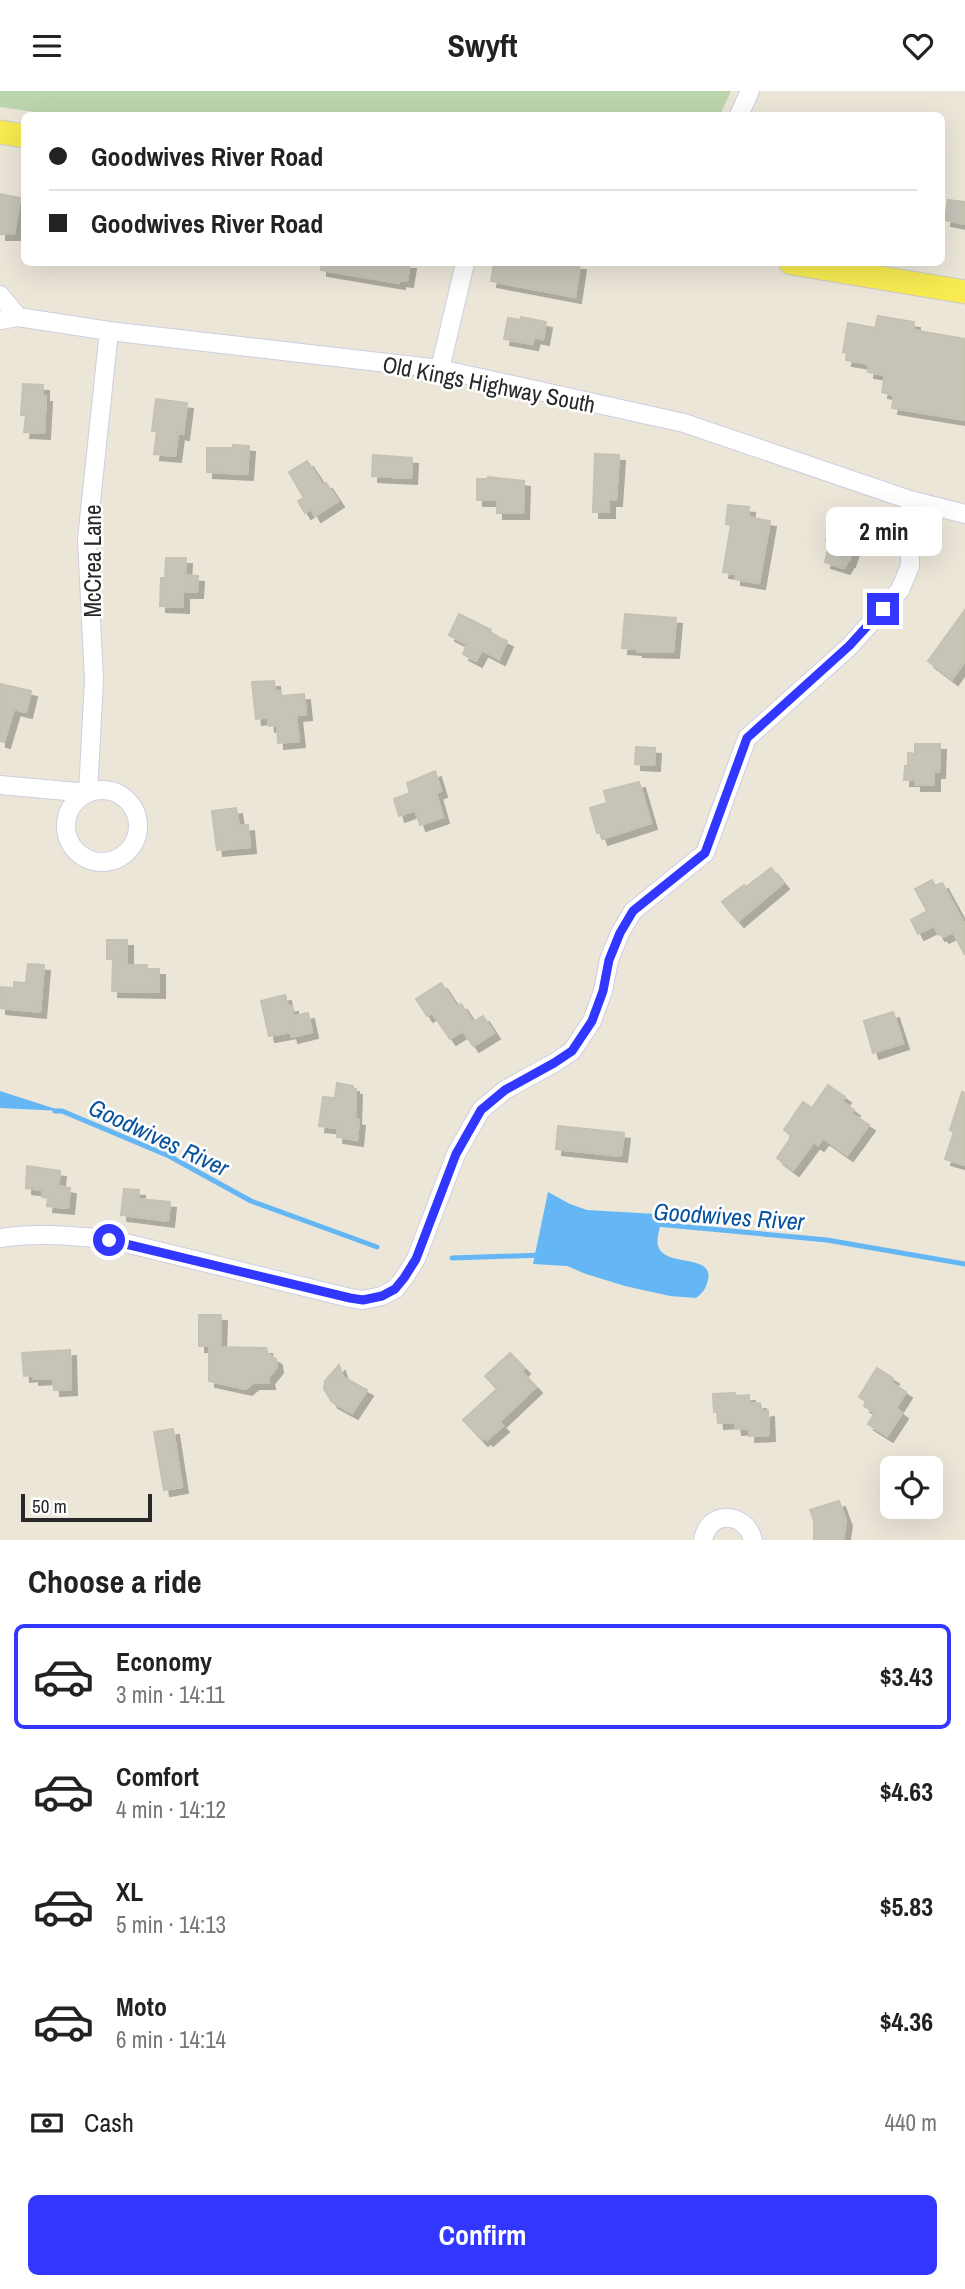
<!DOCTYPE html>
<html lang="en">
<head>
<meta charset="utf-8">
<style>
  :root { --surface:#fff; --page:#f6f6f6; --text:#222; --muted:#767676; --line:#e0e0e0; --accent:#3137ff }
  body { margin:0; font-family:"Archivo Narrow",sans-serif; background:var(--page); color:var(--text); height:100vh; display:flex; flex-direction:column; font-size:26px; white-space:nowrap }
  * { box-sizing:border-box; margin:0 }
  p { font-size:23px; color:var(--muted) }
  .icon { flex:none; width:38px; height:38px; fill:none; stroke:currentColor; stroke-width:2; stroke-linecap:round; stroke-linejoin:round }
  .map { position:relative; height:1449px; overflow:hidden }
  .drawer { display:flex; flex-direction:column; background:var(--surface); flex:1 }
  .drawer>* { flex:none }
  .top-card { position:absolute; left:21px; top:21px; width:924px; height:154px; border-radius:10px; box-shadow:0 7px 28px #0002; display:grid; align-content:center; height:154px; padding:0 28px; background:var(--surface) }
  .controls { position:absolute; left:880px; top:1365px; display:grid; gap:14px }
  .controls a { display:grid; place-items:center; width:63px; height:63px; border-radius:10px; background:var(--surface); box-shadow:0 7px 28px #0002; font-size:35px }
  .scale { position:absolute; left:21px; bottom:18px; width:131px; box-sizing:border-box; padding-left:7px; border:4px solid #282828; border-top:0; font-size:19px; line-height:24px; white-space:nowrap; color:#282828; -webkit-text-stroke:5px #fff; paint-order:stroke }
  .end { position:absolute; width:32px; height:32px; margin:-16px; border:9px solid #3137ff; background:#fff; box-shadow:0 0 0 4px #fff }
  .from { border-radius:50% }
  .bubble { position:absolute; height:49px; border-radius:10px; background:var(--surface); box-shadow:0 7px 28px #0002; font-size:23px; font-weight:800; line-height:49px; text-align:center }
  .top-card b { display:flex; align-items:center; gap:24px; height:66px; font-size:26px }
  .top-card b+b { border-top:2px solid var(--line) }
  .top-card i { width:18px; height:18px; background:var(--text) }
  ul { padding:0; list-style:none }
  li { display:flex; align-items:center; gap:21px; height:105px; margin:0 14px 10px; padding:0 14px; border:4px solid transparent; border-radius:10px }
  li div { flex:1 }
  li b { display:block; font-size:26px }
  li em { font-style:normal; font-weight:800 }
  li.selected { border-color:var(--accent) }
  li>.icon { width:63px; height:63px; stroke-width:1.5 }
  h2 { padding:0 28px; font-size:32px; line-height:84px }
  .pay { display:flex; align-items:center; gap:18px; height:77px; padding:0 28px; font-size:26px }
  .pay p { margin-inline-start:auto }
  .button { display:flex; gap:14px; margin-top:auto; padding:14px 28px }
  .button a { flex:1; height:80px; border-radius:10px; background:var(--accent); color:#fff; font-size:28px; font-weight:800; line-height:80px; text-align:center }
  header { display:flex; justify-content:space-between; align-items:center; height:91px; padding:0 28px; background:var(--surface); font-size:32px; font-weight:800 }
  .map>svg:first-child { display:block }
</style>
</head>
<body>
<header><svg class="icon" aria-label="menu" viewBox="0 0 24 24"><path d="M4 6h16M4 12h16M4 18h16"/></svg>Swyft<svg class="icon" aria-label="heart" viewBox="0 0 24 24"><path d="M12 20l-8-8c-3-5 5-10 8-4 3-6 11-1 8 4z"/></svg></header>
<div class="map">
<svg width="965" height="1449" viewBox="0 0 965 1449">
  <defs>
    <filter id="shadow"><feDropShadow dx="6" dy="6" stdDeviation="0" flood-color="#0004"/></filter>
  </defs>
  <rect width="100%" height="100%" fill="#ebe6d8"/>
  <path fill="#bbd6ae" d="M 0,0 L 731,0 L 720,24 L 55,24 L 0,16 Z"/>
  <path fill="#64b7f4" d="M 0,1000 L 62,1020 L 0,1017 Z
    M 548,1101 L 570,1113 L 587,1119 L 656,1123 L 661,1127 C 661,1135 656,1147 658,1155 C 665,1177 714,1162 708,1189 C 706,1197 703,1202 696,1207 L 670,1205 L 625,1195 L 586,1183 L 567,1175 L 533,1173 Z"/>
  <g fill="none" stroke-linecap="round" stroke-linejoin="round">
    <path stroke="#64b7f4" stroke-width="5" d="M 55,1020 L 62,1020 L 169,1065 L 251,1110 L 377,1156
      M 656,1133 L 827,1149 L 965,1173
      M 452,1167 L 542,1164"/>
  </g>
  <path fill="#c6c3b8" stroke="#c6c2b2" stroke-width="2" filter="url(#shadow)" d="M 0,103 L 20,107 L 14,143 L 0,143 Z
    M 948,109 L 965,111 L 965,133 L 945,129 Z
    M 321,172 L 410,172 L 407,190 L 399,189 L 399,192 L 321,179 Z
    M 494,172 L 580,173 L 575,206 L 491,190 Z
    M 878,225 L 914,231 L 913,239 L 965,248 L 965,329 L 892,317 L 894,304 L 882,301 L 885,284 L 868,281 L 869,273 L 846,269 L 847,262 L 843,261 L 848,232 L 875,237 Z
    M 521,226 L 546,231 L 543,248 L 534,246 L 532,253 L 504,248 L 508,227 L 521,229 Z
    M 23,293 L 43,294 L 43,305 L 46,305 L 44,342 L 24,341 L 26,324 L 21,324 Z
    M 156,308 L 187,312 L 183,343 L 178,342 L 175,365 L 154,363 L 157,340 L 152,340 Z
    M 233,354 L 249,355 L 247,383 L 207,381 L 207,357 L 233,357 Z
    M 595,363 L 619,364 L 616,409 L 609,409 L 609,421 L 593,421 Z
    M 373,364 L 412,367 L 411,387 L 372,385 Z
    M 307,370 L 323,394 L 326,392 L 338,410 L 315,425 L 311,418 L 305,422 L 298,410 L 304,407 L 289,381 Z
    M 488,386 L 524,390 L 523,422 L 497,422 L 497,409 L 477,409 L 477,388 L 488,388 Z
    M 728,414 L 749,416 L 748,426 L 770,430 L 759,492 L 735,488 L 735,483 L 723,481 L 731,434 L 726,433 Z
    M 835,429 L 858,436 L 859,439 L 849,470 L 848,470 L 844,477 L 825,471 L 830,451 L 826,450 L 832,430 Z
    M 166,467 L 186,467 L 185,484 L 198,485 L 197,501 L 183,501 L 183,516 L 160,515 L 161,487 L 165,487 Z
    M 965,519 L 965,570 L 952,588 L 928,570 Z
    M 459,523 L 491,539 L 489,542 L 507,550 L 499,568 L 482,559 L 476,570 L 463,563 L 467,553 L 449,544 Z
    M 625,523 L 676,527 L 673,561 L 637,560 L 637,558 L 622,557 Z
    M 274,590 L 275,601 L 281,600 L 281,605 L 304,603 L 306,623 L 296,624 L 299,650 L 278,652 L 277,634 L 269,635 L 268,626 L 256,628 L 252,591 Z
    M 0,593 L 31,600 L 26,621 L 14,618 L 4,651 L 0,650 Z
    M 915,653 L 940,653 L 939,681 L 934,681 L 934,694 L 915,694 L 915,689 L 904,689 L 905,675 L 908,675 L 908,662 L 915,663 Z
    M 636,656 L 655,657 L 654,674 L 635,673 Z
    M 435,680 L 441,700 L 436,702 L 443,726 L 420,734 L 415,719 L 399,725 L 394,708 L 410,702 L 407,692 Z
    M 639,691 L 651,732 L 602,748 L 600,742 L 597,742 L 590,717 L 607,712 L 604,700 Z
    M 236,717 L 239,735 L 248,734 L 250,756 L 217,759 L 212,720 Z
    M 771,777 L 783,792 L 738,830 L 722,811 L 744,794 L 746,796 Z
    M 932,789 L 935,795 L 942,792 L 965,834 L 965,864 L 953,841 L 943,846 L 941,843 L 939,844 L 934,835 L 918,843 L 911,829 L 927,820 L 915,798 Z
    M 107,849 L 127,849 L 127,874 L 147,874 L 147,878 L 159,878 L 159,901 L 112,900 L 113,868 L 107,868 Z
    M 28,873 L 44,874 L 40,921 L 0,917 L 0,896 L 14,897 L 14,891 L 26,892 Z
    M 441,892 L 457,916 L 461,913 L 473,931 L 483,925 L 494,942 L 473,955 L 463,940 L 450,948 L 432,922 L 427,925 L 416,908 Z
    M 285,904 L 288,916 L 292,915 L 293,925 L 308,922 L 312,941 L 292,946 L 291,941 L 269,945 L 261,910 Z
    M 893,921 L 903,952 L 873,962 L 864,930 Z
    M 337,992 L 353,995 L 353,998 L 356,998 L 355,1028 L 359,1029 L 357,1049 L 337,1046 L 338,1037 L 319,1035 L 323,1006 L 335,1007 Z
    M 828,994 L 845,1006 L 842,1010 L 854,1019 L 851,1022 L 869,1034 L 847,1064 L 823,1047 L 818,1054 L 814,1051 L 793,1079 L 777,1067 L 792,1045 L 784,1039 L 803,1011 L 812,1017 Z
    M 962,1001 L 965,1002 L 965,1074 L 945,1068 L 954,1041 L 950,1039 Z
    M 558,1035 L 624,1042 L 621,1065 L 556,1058 Z
    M 27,1075 L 60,1080 L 58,1095 L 70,1097 L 68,1117 L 47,1115 L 48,1107 L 42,1106 L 43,1099 L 26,1097 Z
    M 124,1098 L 139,1099 L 138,1108 L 170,1111 L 168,1130 L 121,1124 Z
    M 199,1224 L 221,1224 L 220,1255 L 199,1255 Z
    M 209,1256 L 266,1257 L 268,1263 L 276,1268 L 277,1276 L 268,1287 L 269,1292 L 253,1292 L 246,1298 L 209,1290 Z
    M 70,1259 L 71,1298 L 54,1299 L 53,1287 L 33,1288 L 33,1284 L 24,1285 L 22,1262 Z
    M 510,1262 L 524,1277 L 521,1280 L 536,1296 L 499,1331 L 503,1335 L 487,1349 L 485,1346 L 482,1349 L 463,1329 L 497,1298 L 485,1285 Z
    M 339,1274 L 343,1286 L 367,1299 L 352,1322 L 332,1311 L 324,1298 L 325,1290 Z
    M 877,1277 L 893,1287 L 891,1291 L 906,1301 L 896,1317 L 902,1322 L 887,1345 L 868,1333 L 875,1322 L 864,1315 L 867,1311 L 859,1306 Z
    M 735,1302 L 735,1305 L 749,1304 L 749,1313 L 760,1312 L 762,1321 L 768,1320 L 769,1344 L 749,1345 L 749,1337 L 736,1338 L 735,1331 L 718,1332 L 717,1320 L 714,1321 L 713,1303 Z
    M 173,1338 L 182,1396 L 164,1399 L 154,1341 Z
    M 839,1410 L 846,1429 L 843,1449 L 814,1449 L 814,1430 L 810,1419 Z"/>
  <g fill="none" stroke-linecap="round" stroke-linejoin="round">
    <g stroke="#cdcee2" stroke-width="20">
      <path id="minor" d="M 739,24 L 750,0
        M 0,204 L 18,226
        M 0,229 L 18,226 L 109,240 L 440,278 L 684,332 L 910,409 L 965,423
        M 440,278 L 465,172
        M 0,694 L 88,702 L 94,589 L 87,448 L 109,240
        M66 735a36 36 0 1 1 72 0a36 36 0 1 1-72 0Z
        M 0,1147 C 37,1141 73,1145 109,1148 L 350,1207 L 363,1209 L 382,1205 L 395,1198 L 404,1187 L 416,1168 L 456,1063 L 481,1019 L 505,999 L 554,972 L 572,960 L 592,930 L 603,900 L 609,869 L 620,842 L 633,820 L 705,762 L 747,647 L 849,556 L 900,499 L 910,475 L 910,409
        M 703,1449 C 708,1419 746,1420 753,1449"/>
    </g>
    <g stroke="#cbcbcb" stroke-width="25">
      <path id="major" d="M 0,41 L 24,45
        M 791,172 L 965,201"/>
    </g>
    <use href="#minor" stroke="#fff" stroke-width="18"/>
    <use href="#major" stroke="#f7eb51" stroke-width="23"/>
  </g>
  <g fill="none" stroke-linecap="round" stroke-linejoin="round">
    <path stroke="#3137ff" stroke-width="9" d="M 109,1149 L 350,1207 L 363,1209 L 382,1205 L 395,1198 L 404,1187 L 416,1168 L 456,1063 L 481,1019 L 505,999 L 554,972 L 572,960 L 592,930 L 603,900 L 609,869 L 620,842 L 633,820 L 705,762 L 747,647 L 849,555 L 883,518"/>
  </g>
  <g text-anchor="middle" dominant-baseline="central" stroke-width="5" stroke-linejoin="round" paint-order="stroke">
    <g font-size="23" fill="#282828" stroke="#fff">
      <text transform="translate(489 293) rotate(11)">Old Kings Highway South</text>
      <text transform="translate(92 470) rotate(-90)">McCrea Lane</text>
    </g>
    <g font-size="24" font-style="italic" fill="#07519d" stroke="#fff">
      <text transform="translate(159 1046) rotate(25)">Goodwives River</text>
      <text transform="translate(729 1125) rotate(4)">Goodwives River</text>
    </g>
  </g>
</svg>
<div class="controls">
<a><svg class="icon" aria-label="locate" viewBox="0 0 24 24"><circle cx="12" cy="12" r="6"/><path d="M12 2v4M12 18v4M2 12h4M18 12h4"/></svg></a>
</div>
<div class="scale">50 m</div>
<i class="end from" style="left:109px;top:1149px"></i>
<i class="end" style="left:883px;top:518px"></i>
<div class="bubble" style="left:826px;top:416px;width:116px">2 min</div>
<div class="top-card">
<b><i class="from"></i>Goodwives River Road</b>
<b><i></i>Goodwives River Road</b>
</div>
</div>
<section class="drawer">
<h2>Choose a ride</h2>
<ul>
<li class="selected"><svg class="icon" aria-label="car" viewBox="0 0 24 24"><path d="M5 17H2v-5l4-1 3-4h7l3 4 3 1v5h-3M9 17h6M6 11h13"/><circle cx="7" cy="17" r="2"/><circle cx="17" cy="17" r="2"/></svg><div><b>Economy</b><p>3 min · 14:11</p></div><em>$3.43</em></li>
<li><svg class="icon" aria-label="car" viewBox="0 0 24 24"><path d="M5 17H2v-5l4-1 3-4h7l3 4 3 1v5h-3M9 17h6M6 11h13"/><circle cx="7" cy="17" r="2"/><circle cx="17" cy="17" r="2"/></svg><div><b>Comfort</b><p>4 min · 14:12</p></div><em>$4.63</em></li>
<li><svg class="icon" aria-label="car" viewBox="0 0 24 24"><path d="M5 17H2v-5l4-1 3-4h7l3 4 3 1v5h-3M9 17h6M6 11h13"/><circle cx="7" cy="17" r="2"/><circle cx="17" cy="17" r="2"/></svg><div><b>XL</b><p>5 min · 14:13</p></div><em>$5.83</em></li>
<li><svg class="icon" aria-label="car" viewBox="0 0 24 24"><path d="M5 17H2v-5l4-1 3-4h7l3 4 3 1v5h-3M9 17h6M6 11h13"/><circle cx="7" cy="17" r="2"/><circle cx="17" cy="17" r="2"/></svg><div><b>Moto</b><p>6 min · 14:14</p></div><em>$4.36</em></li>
</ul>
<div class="pay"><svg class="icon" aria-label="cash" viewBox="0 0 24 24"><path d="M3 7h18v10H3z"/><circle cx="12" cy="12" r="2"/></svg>Cash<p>440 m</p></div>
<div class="button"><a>Confirm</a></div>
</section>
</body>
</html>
